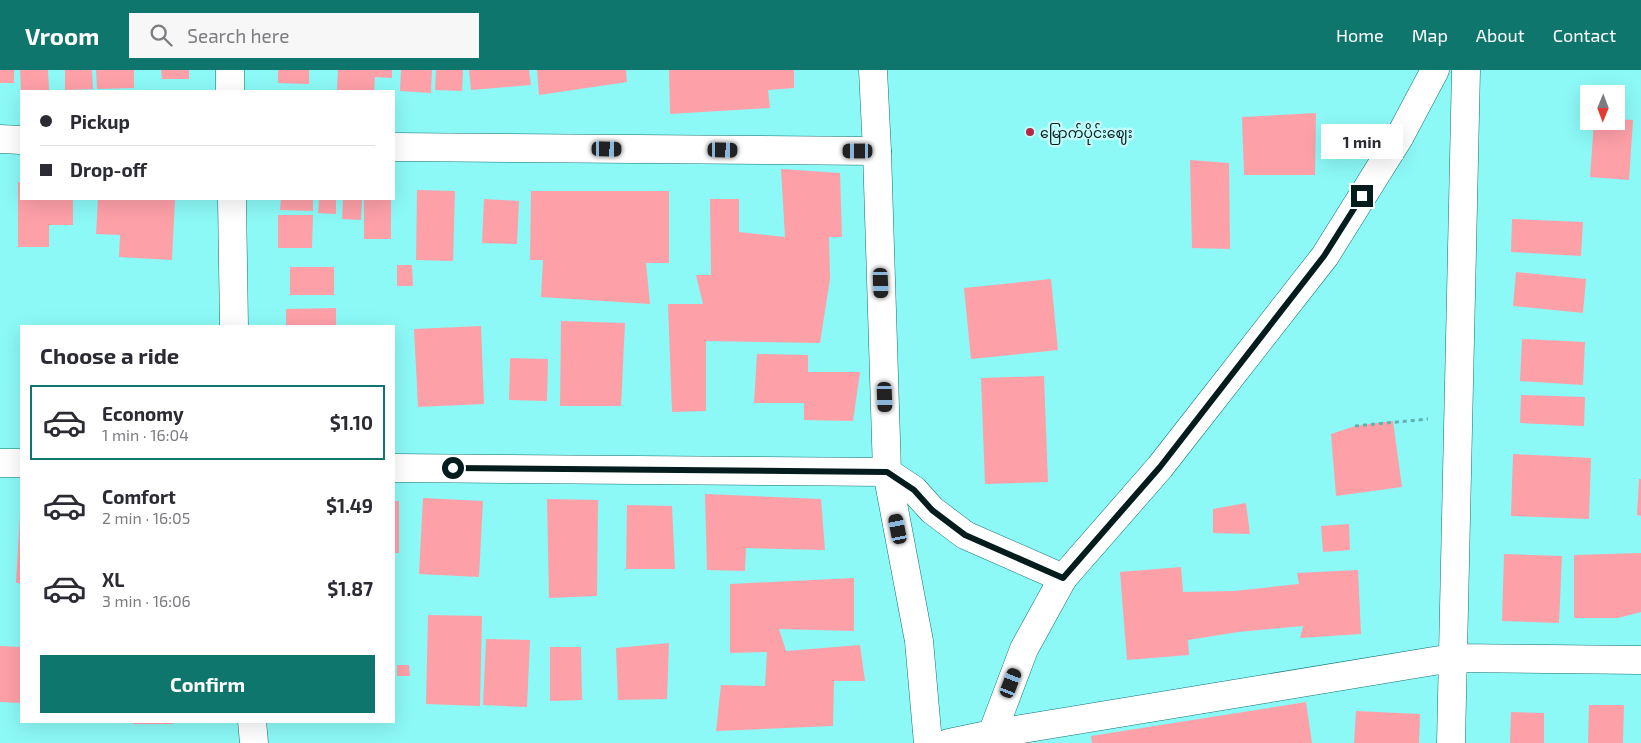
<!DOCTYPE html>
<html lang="en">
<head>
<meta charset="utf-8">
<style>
  :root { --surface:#fff; --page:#f7f7f7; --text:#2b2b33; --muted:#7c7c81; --line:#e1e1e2; --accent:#0f766e }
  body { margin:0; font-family:"Exo 2","Noto Sans Myanmar",sans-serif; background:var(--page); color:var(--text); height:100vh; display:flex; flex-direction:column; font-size:19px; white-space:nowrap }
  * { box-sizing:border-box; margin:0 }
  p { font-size:16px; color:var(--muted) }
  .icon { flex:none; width:28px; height:28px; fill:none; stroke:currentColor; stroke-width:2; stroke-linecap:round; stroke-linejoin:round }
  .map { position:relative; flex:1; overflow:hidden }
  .drawer { position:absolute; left:20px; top:255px; width:375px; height:398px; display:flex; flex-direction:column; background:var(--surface); border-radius:0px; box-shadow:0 5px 20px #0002 }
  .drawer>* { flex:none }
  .guide { position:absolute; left:20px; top:20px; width:375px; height:110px; border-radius:0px; box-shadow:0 5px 20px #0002; display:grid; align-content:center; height:110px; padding:0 20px; background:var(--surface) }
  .needle { width:32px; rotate:181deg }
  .fabs { position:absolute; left:1580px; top:15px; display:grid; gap:10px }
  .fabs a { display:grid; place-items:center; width:45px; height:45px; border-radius:0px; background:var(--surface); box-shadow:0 5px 20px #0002; font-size:25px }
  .end { position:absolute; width:22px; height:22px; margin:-11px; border:6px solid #041c1c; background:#fff; box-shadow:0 0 0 2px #fff }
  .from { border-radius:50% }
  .bubble { position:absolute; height:35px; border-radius:0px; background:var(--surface); box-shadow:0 5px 20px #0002; font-size:16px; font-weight:700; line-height:35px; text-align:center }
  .car { position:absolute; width:15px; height:30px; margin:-15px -8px; border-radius:6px; box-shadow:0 0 4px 1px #0007; background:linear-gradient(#222 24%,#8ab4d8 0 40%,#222 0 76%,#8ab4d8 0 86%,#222 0) }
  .guide b { display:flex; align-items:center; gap:18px; height:48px; font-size:19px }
  .guide b+b { border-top:1px solid var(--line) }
  .guide i { width:12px; height:12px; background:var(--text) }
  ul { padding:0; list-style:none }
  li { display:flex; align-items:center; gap:15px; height:75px; margin:0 10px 8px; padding:0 10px; border:2px solid transparent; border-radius:0px }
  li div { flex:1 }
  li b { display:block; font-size:19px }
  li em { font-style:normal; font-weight:700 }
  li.on { border-color:var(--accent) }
  li>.icon { width:45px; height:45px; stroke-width:1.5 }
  h2 { padding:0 20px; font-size:22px; line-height:60px }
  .button { display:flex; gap:10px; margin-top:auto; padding:10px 20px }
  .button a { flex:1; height:58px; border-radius:0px; background:var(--accent); color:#fff; font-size:20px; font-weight:700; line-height:58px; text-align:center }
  header { display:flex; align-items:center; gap:30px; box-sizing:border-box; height:70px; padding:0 25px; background:var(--accent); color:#fff }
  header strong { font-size:24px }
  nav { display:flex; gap:28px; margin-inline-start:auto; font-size:18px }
  .search { width:350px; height:45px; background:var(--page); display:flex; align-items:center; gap:12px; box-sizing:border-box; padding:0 18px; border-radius:0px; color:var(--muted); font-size:19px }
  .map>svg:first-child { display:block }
</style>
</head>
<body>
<header>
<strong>Vroom</strong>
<div class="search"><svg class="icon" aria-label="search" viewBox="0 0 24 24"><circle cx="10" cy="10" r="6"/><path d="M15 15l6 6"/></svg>Search here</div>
<nav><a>Home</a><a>Map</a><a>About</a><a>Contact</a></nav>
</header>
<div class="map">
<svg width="1641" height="673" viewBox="0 0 1641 673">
  <rect width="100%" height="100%" fill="#8cf9f7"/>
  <path fill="#fea0a8" d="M 0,0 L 14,0 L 14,13 L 0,13 Z
    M 20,0 L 48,0 L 49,21 L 21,21 Z
    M 65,0 L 92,0 L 93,19 L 65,20 Z
    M 96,0 L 134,0 L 134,18 L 97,19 Z
    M 161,0 L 189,0 L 189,9 L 162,9 Z
    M 278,0 L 309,0 L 309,14 L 278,13 Z
    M 338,0 L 392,0 L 392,8 L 375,7 L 374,21 L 337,21 Z
    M 401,0 L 432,0 L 431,23 L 400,21 Z
    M 436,0 L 463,0 L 462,21 L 435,20 Z
    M 469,0 L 529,0 L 531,15 L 471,20 Z
    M 537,0 L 626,0 L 627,12 L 539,25 Z
    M 669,0 L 794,0 L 794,18 L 768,20 L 770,38 L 670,44 Z
    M 1316,43 L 1315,105 L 1244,105 L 1242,47 Z
    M 1616,49 L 1633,50 L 1629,110 L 1590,107 L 1594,51 L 1616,51 Z
    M 1190,90 L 1229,93 L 1230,179 L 1192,178 Z
    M 781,99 L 840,103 L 842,167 L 829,167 L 830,209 L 820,273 L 706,271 L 706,341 L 672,342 L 668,234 L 703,234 L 696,205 L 711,205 L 710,129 L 739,129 L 739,162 L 785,167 Z
    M 18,112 L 21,112 L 21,129 L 73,129 L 73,155 L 49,155 L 49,177 L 18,177 Z
    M 417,120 L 455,121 L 453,191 L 416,190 Z
    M 531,121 L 669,121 L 669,193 L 646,193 L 650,234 L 541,227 L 543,190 L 530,190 Z
    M 98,129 L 175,129 L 172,190 L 119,187 L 120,165 L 96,164 Z
    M 281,129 L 313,129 L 313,141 L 280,140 Z
    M 319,129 L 336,129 L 336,144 L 318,143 Z
    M 343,129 L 362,129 L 361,150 L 342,149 Z
    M 364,129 L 391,129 L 391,169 L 364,169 Z
    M 484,129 L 519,131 L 517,174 L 482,173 Z
    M 278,145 L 313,145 L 312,178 L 278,178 Z
    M 1512,149 L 1583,152 L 1581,186 L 1511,182 Z
    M 397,195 L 412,195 L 413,216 L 397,216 Z
    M 290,197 L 334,197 L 334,225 L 290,225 Z
    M 1516,202 L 1586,209 L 1583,243 L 1513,236 Z
    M 1051,209 L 1058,280 L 971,289 L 964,218 Z
    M 336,238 L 336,256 L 286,256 L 286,239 Z
    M 561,251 L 625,253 L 621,336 L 560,336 Z
    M 481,256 L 484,334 L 418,337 L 414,259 Z
    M 1522,269 L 1585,272 L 1583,315 L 1520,311 Z
    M 757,284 L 808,285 L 808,302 L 860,302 L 853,351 L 804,350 L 804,333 L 754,333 Z
    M 510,288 L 548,289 L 547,331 L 509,330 Z
    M 1044,306 L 1048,412 L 985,414 L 981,308 Z
    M 1521,325 L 1585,327 L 1584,356 L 1520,353 Z
    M 1393,351 L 1402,417 L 1336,426 L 1331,364 L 1355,356 Z
    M 1513,384 L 1591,388 L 1589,449 L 1511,446 Z
    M 1639,409 L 1641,409 L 1641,446 L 1637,445 Z
    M 705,424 L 821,429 L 825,480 L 746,478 L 745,501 L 707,500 Z
    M 423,428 L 483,431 L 479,507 L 419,504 Z
    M 547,429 L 598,430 L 597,526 L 549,528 Z
    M 394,431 L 399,431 L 399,483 L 394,483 Z
    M 1246,433 L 1250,464 L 1213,463 L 1213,439 Z
    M 627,435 L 672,436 L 675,499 L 626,499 Z
    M 20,446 L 21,446 L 21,513 L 16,513 Z
    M 1349,454 L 1350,480 L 1323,482 L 1321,456 Z
    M 1641,483 L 1641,542 L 1618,548 L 1574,548 L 1574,485 Z
    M 1504,484 L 1562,486 L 1559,553 L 1502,551 Z
    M 1181,497 L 1183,522 L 1234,521 L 1299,514 L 1297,503 L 1358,500 L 1361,564 L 1300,568 L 1303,556 L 1238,562 L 1188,570 L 1189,585 L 1127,590 L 1120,502 Z
    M 854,508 L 854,561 L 779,559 L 786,581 L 860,575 L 865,611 L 834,611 L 833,656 L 716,661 L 721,615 L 765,616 L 767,582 L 730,583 L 730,514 Z
    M 428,545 L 482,546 L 480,636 L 426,634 Z
    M 486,569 L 530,570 L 527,637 L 483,635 Z
    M 669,573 L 667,629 L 618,630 L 616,578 Z
    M 0,576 L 21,577 L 21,633 L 0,632 Z
    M 550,577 L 581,577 L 582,630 L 550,631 Z
    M 397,595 L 409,595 L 410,606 L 397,606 Z
    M 1306,632 L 1312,673 L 1092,673 L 1091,666 Z
    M 1589,635 L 1624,635 L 1623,673 L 1588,673 Z
    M 1356,641 L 1420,644 L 1419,673 L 1354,673 Z
    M 1511,642 L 1544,643 L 1544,673 L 1510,673 Z
    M 133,651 L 173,651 L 173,654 L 133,654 Z"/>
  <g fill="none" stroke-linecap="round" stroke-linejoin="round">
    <g stroke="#137271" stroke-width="29">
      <path id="minor" d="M 230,0 L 230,21
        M 0,69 L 21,70
        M 394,77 L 877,81
        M 232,129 L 234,256
        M 0,393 L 21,393
        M 394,398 L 887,402
        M 252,651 L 254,673
        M 949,673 L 992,664 L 1452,588 L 1641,590
        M 1451,673 L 1466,0"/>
    </g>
    <g stroke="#137271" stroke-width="29">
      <path id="secondary" d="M 887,402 L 919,571 L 928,673
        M 990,673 L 992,664 L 1024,579 L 1063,508"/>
    </g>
    <g stroke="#137271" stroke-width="29">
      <path id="trunk" d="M 873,0 L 877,81 L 887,402 L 914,420 L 932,440 L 965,465 L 1063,508 L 1160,397 L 1325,186 L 1400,66 L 1435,0"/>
    </g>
    <path stroke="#60b2b0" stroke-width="3" stroke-dasharray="4 4" stroke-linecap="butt" d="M 1355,356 L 1428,349"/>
    <use href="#minor" stroke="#fff" stroke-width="28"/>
    <use href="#secondary" stroke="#fff" stroke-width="28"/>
    <use href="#trunk" stroke="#fff" stroke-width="28"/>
  </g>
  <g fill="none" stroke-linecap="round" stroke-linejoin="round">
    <path stroke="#041c1c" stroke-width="6" d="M 453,398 L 887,402 L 914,420 L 932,440 L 965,465 L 1063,508 L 1160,397 L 1324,186 L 1362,126"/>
  </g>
  <circle fill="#b72546" stroke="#c2fefd" stroke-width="2" cx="1030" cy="62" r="5"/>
  <g text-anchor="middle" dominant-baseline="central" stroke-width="5" stroke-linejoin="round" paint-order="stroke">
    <g font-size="14" fill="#041c1c" stroke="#c2fefd" text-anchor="start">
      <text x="1040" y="62">မြောက်ပိုင်းဈေး</text>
    </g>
  </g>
</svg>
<div class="fabs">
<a><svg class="needle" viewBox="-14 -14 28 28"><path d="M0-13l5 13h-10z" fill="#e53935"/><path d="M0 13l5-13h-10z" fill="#7c7c81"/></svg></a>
</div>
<i class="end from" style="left:453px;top:398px"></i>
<i class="end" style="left:1362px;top:126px"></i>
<div class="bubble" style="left:1321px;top:54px;width:82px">1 min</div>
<i class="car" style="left:607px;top:79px;rotate:91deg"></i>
<i class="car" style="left:723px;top:80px;rotate:91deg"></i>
<i class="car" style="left:858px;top:81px;rotate:270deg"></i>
<i class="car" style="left:881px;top:213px;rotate:178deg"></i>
<i class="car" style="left:885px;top:327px;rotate:178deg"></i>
<i class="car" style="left:898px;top:459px;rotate:349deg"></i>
<i class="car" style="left:1011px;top:613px;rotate:21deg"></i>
<div class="guide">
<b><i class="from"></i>Pickup</b>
<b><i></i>Drop-off</b>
</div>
<section class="drawer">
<h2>Choose a ride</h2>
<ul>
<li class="on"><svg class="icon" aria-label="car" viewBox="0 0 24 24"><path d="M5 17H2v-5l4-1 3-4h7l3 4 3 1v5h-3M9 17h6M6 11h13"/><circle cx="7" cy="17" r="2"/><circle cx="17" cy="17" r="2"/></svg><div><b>Economy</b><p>1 min · 16:04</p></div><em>$1.10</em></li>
<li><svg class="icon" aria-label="car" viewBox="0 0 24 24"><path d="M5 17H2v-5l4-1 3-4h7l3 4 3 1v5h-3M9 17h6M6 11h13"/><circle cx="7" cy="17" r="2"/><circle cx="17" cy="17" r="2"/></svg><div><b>Comfort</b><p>2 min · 16:05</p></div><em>$1.49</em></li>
<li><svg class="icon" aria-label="car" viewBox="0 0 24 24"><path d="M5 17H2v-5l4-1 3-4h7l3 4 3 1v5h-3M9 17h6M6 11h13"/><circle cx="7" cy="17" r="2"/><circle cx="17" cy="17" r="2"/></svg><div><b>XL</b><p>3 min · 16:06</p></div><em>$1.87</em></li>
</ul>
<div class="button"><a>Confirm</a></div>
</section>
</div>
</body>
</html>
